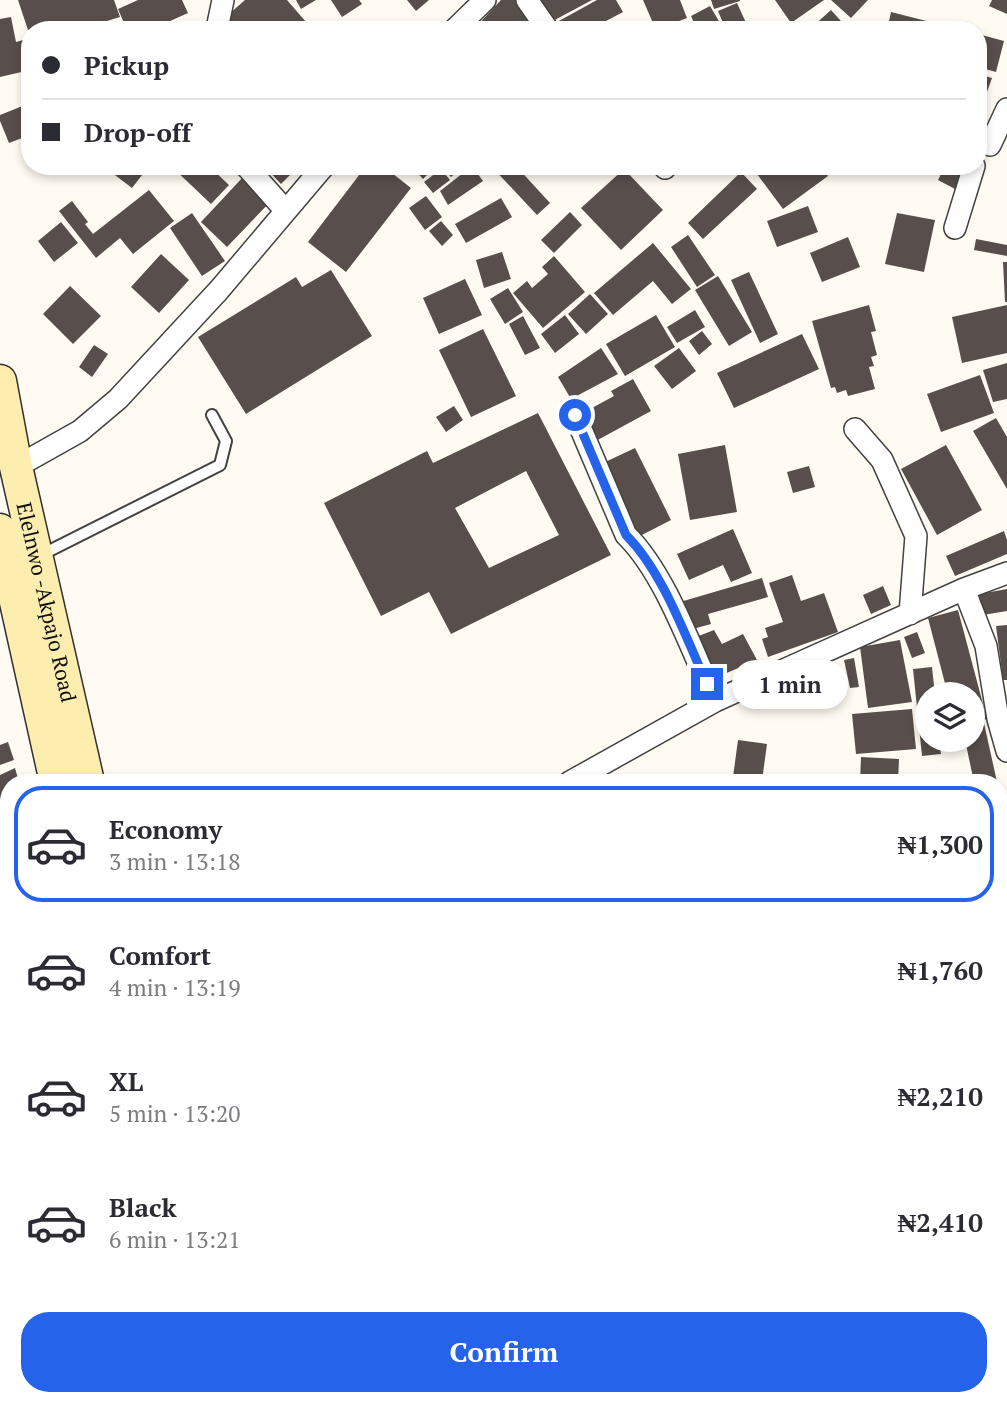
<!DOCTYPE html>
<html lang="en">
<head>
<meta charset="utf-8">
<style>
  :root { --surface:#fff; --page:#f2f2f3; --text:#2b2b33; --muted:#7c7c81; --line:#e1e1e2; --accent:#2563eb }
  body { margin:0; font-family:"PT Serif",serif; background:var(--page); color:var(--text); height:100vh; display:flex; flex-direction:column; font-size:26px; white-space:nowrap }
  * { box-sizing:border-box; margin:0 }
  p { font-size:23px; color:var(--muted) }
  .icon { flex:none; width:38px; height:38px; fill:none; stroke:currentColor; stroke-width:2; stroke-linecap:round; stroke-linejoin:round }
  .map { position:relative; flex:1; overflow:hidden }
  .sheet { position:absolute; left:0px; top:774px; width:1008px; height:632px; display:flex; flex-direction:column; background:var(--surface); border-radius:28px 28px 0 0; box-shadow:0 4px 10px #0003 }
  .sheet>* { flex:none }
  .banner { position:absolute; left:21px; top:21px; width:966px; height:154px; border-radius:28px; box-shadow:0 4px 10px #0003; display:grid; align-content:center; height:154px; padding:0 21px; background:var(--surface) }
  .controls { position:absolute; left:915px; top:682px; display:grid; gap:14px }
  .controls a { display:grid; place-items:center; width:70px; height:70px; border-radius:50%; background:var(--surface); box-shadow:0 4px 10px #0003; font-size:35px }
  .end { position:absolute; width:32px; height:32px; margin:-16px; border:9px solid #2563eb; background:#fff; box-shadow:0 0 0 4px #fff }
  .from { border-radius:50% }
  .bubble { position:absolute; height:49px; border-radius:24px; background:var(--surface); box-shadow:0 4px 10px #0003; font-size:23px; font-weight:800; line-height:49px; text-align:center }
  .banner b { display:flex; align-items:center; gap:24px; height:66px; font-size:26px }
  .banner b+b { border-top:2px solid var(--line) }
  .banner i { width:18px; height:18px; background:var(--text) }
  ul { padding:12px 0 0; list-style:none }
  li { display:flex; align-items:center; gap:21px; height:116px; margin:0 14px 10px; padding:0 7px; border:4px solid transparent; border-radius:28px }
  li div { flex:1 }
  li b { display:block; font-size:26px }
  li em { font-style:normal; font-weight:800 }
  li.on { border-color:var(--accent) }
  li>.icon { width:63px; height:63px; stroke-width:1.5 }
  .cta { display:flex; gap:14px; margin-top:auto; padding:14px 21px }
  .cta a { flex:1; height:80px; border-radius:28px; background:var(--accent); color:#fff; font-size:28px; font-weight:800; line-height:80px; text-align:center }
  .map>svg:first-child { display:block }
</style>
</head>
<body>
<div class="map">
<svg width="1007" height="1405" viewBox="0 0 1007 1405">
  <rect width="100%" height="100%" fill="#fffbf2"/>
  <path fill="#584f4c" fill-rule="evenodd" d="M 18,0 L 114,0 L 120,17 L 97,24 L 99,30 L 28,30 Z
    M 138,0 L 182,0 L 188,13 L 150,30 L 127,30 L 118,9 Z
    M 245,0 L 287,0 L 313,30 L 228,30 L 221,21 Z
    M 296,0 L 316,0 L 301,9 Z
    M 331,0 L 359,0 L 362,4 L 342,17 Z
    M 407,0 L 429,0 L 416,11 Z
    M 501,0 L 516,0 L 539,22 L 532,30 L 473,30 Z
    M 540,0 L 592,0 L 551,22 Z
    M 597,0 L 616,0 L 623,12 L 589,30 L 561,30 L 557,22 Z
    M 643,0 L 680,0 L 687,18 L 656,30 Z
    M 711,0 L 740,0 L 740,1 L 714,9 Z
    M 775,0 L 824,0 L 791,23 Z
    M 831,0 L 868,0 L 851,18 Z
    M 992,0 L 1007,0 L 1007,14 L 989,6 Z
    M 737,3 L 747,25 L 735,30 L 726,30 L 718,11 Z
    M 710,6 L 723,28 L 719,30 L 688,30 L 695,25 L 691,16 Z
    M 831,10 L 849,30 L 812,30 L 811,28 Z
    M 891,12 L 958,29 L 958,30 L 887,30 Z
    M 11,17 L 16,42 L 23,40 L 30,70 L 0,77 L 0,19 Z
    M 978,34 L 1004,41 L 996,72 L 978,67 Z
    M 978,74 L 992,78 L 981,109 L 978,108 Z
    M 30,103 L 30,135 L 9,143 L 0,121 L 0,115 Z
    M 103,166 L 149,166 L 132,188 Z
    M 171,166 L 209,166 L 229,185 L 211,204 Z
    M 264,166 L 299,166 L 281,184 Z
    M 366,166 L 383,166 L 411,188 L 346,272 L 308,242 Z
    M 411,166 L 436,166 L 423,179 Z
    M 442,166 L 463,166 L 451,177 Z
    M 472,166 L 483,181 L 448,205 L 440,191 Z
    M 491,166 L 516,166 L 550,203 L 537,215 Z
    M 767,166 L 821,166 L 828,176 L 783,209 L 757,174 Z
    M 945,166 L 966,166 L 955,189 L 938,180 Z
    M 441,169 L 450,180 L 433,193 L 424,182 Z
    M 624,169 L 663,210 L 621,250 L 581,208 Z
    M 741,172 L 757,189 L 703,239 L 688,223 Z
    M 244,176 L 271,201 L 227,247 L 201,222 Z
    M 149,190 L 174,221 L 133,254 L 120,238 L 96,258 L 59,211 L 72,201 L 88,222 L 85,224 L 93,234 Z
    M 426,196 L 442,217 L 425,230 L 409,208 Z
    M 501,198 L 512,217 L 466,243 L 455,224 Z
    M 808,206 L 818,232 L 777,247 L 767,221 Z
    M 570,212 L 582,225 L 554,253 L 541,240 Z
    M 192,213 L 225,261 L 202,276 L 170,228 Z
    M 897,213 L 935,220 L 924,272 L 885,264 Z
    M 441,221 L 453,235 L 442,246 L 429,231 Z
    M 61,222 L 78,243 L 54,262 L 38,241 Z
    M 688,235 L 715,275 L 697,287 L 671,247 Z
    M 848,237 L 860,267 L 822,282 L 810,253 Z
    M 976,239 L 1007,245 L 1007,256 L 974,250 Z
    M 653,243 L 691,289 L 672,304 L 653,281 L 613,315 L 594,293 Z
    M 502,252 L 511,279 L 484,288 L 476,260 Z
    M 161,254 L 189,280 L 159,313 L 131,287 Z
    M 554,256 L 585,292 L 543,328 L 513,293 L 527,281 L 532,288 L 548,274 L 542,267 Z
    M 1003,262 L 1007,262 L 1007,302 L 1005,302 Z
    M 331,270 L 372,336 L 246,414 L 198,337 L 296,277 L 302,287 Z
    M 749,272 L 778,334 L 760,343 L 731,280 Z
    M 718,276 L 752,332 L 729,346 L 695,290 Z
    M 465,279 L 482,315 L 439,334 L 423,298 Z
    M 70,286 L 101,316 L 73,344 L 43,314 Z
    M 508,288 L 523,312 L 505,324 L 490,299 Z
    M 590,294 L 608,314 L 586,334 L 568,314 Z
    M 869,305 L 876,331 L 871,332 L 877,355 L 871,357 L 874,366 L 869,367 L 875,389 L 848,396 L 846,390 L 837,393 L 835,387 L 831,388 L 812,321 Z
    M 1007,305 L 1007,353 L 962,363 L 952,317 Z
    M 695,310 L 705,327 L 677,343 L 667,327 Z
    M 565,315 L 579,334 L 555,353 L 541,334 Z
    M 656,315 L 675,347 L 625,376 L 606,344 Z
    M 523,316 L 540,348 L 525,355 L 509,324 Z
    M 483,329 L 516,396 L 471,417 L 439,350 Z
    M 702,331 L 712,344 L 699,355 L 689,341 Z
    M 802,334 L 819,369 L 734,408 L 717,373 Z
    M 94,345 L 108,354 L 92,377 L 79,367 Z
    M 601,348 L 618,374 L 571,399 L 558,377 Z
    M 679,348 L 696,371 L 672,389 L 654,366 Z
    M 1007,363 L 1007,399 L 993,402 L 983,370 Z
    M 980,375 L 994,413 L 941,432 L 927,394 Z
    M 633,379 L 651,411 L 594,442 L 579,415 L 614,396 L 611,391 Z
    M 454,406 L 463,420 L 446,432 L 436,417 Z
    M 538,413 L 611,555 L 451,634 L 429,592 L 381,616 L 324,503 L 427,451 L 433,463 ZM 526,471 L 559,535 L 489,568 L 455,508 Z
    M 996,418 L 1007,437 L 1007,489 L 973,431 Z
    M 725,445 L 737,512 L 690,520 L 678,454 Z
    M 946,445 L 982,510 L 937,535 L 901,469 Z
    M 635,448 L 671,520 L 638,537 L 601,464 Z
    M 809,466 L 815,487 L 793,493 L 787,472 Z
    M 733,529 L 752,573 L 731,582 L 723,565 L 689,580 L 677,554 Z
    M 1004,531 L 1007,540 L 1007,554 L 955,576 L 946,556 Z
    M 792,575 L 801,601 L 824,593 L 838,632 L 768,657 L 762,639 L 768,637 L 765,628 L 783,622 L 769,583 Z
    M 762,578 L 768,597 L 708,614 L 711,624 L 689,630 L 680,602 Z
    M 883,586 L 891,605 L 871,614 L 863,595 Z
    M 1007,589 L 1007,611 L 983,615 L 979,594 Z
    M 958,610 L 987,719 L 973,723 L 973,695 L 948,695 L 928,618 Z
    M 1007,625 L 1007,680 L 1003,680 L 996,626 Z
    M 714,630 L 722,644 L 743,634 L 757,660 L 715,678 L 696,637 Z
    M 917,632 L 925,653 L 912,658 L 904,637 Z
    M 900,640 L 912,702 L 868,708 L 860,647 Z
    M 854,658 L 859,687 L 850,688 L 844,660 Z
    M 932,667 L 935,695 L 928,695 L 928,740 L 939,740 L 941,754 L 922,756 L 913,669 Z
    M 912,709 L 916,749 L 856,754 L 852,714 Z
    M 984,723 L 997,782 L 974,782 L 965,740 L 973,740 L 973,725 Z
    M 738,740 L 767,744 L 762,781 L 733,777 Z
    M 8,742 L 14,760 L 0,765 L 0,745 Z
    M 861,757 L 899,759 L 898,782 L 860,782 Z
    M 15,768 L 19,782 L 9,782 L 9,820 L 0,798 L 0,775 Z
    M 999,796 L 1007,826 L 1007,835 L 999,837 Z
    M 9,821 L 9,843 L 0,848 L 0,826 Z
    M 0,878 L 9,888 L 9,899 L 0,906 Z
    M 1007,880 L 1007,934 L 999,935 L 999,893 L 1004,893 L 1001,881 Z
    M 0,934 L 9,952 L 9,979 L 0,984 Z
    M 1007,958 L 1007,993 L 999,994 L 999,959 Z
    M 9,985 L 9,1013 L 0,1017 L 0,990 Z
    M 999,1042 L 1004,1042 L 1001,1074 L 999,1074 Z
    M 9,1056 L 9,1096 L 0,1102 L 0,1083 L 3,1081 L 0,1077 L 0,1062 Z
    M 999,1092 L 1007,1093 L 1007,1119 L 999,1118 Z
    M 6,1142 L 9,1148 L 9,1179 L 0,1182 L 0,1144 Z
    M 9,1205 L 9,1233 L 0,1236 L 0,1209 Z
    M 0,1272 L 5,1291 L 0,1293 Z
    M 9,1295 L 9,1324 L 0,1327 L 0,1298 Z
    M 9,1336 L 9,1364 L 1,1366 L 0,1338 Z
    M 9,1396 L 54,1396 L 56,1405 L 4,1405 L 2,1397 Z
    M 106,1396 L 131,1396 L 131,1398 L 107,1402 Z
    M 271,1396 L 372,1396 L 374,1405 L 273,1405 Z
    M 428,1396 L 470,1396 L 474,1405 L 425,1405 L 431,1402 Z
    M 504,1396 L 563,1396 L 563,1398 L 532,1405 L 507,1405 Z
    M 718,1396 L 747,1396 L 749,1403 L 722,1405 Z
    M 804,1396 L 840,1396 L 842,1405 L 793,1405 L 806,1401 Z
    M 151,1400 L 152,1405 L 136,1405 L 136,1404 Z
    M 1007,1400 L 1007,1405 L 991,1405 L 991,1404 Z"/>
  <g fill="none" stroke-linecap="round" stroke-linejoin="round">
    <g stroke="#424242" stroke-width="14">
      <path id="service" d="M 39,556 L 220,465 L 226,441 L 212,415"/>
    </g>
    <g stroke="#424242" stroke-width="24">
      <path id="minor" d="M 527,0 L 548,30
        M 220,30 L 218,24 L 223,0
        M 454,30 L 485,0
        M 990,145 L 1007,109
        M 246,166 L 285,210
        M 664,166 L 665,168
        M 955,228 L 974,166
        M 575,415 L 626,535 C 665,573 692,651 715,701
        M 855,429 L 882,460 L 916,536 L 910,614
        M 16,467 L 80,431 L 118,399 L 219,290 L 324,166
        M 964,589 L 986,646 L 998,719 L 1007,751
        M 570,782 L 715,701 L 964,589 L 1007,573
        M 0,862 L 9,856
        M 999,1303 L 1007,1303
        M 768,1396 L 771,1405"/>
    </g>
    <g stroke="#313131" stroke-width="35">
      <g id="secondary">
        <path id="s1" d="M 0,381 L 16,467 L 88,782"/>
        <path d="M 0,530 L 56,782"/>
        <path d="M 191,1396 L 193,1405"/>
        <path d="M 224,1396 L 226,1405"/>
      </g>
    </g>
    <use href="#service" stroke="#fff" stroke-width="10"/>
    <use href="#minor" stroke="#fff" stroke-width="21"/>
    <use href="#secondary" stroke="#fdedaf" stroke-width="32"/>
  </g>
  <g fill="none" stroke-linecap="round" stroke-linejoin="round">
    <path stroke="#2563eb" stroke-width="9" d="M 575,415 L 626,535 C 663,572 685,636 707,684"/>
  </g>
  <g text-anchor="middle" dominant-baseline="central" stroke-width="7" stroke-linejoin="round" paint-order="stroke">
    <g font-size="21" fill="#0f0f0f" stroke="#fff">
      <text stroke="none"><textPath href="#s1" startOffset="226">Elelnwo -Akpajo Road</textPath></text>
    </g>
  </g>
</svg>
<div class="controls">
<a><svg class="icon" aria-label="layers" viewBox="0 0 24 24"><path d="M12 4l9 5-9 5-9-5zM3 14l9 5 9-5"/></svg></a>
</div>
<i class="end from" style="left:575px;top:415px"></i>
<i class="end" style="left:707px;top:684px"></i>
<div class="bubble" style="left:732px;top:660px;width:116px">1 min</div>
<div class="banner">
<b><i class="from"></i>Pickup</b>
<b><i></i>Drop-off</b>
</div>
<section class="sheet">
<ul>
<li class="on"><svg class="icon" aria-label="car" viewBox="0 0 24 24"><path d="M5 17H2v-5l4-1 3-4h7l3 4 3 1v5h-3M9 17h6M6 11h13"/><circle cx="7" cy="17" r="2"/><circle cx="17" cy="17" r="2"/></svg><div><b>Economy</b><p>3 min · 13:18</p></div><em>₦1,300</em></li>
<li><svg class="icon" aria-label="car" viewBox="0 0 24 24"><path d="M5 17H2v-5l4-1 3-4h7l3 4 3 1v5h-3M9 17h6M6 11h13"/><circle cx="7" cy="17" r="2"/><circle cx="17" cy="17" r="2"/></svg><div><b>Comfort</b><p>4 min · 13:19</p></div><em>₦1,760</em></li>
<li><svg class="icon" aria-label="car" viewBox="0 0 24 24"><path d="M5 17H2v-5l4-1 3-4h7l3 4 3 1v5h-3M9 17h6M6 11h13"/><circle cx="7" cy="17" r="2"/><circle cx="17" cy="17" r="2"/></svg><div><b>XL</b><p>5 min · 13:20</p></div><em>₦2,210</em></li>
<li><svg class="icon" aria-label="car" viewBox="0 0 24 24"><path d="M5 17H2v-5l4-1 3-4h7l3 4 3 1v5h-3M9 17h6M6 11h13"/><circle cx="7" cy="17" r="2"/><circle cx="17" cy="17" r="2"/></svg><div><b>Black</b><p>6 min · 13:21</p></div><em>₦2,410</em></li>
</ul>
<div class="cta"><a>Confirm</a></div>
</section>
</div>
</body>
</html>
